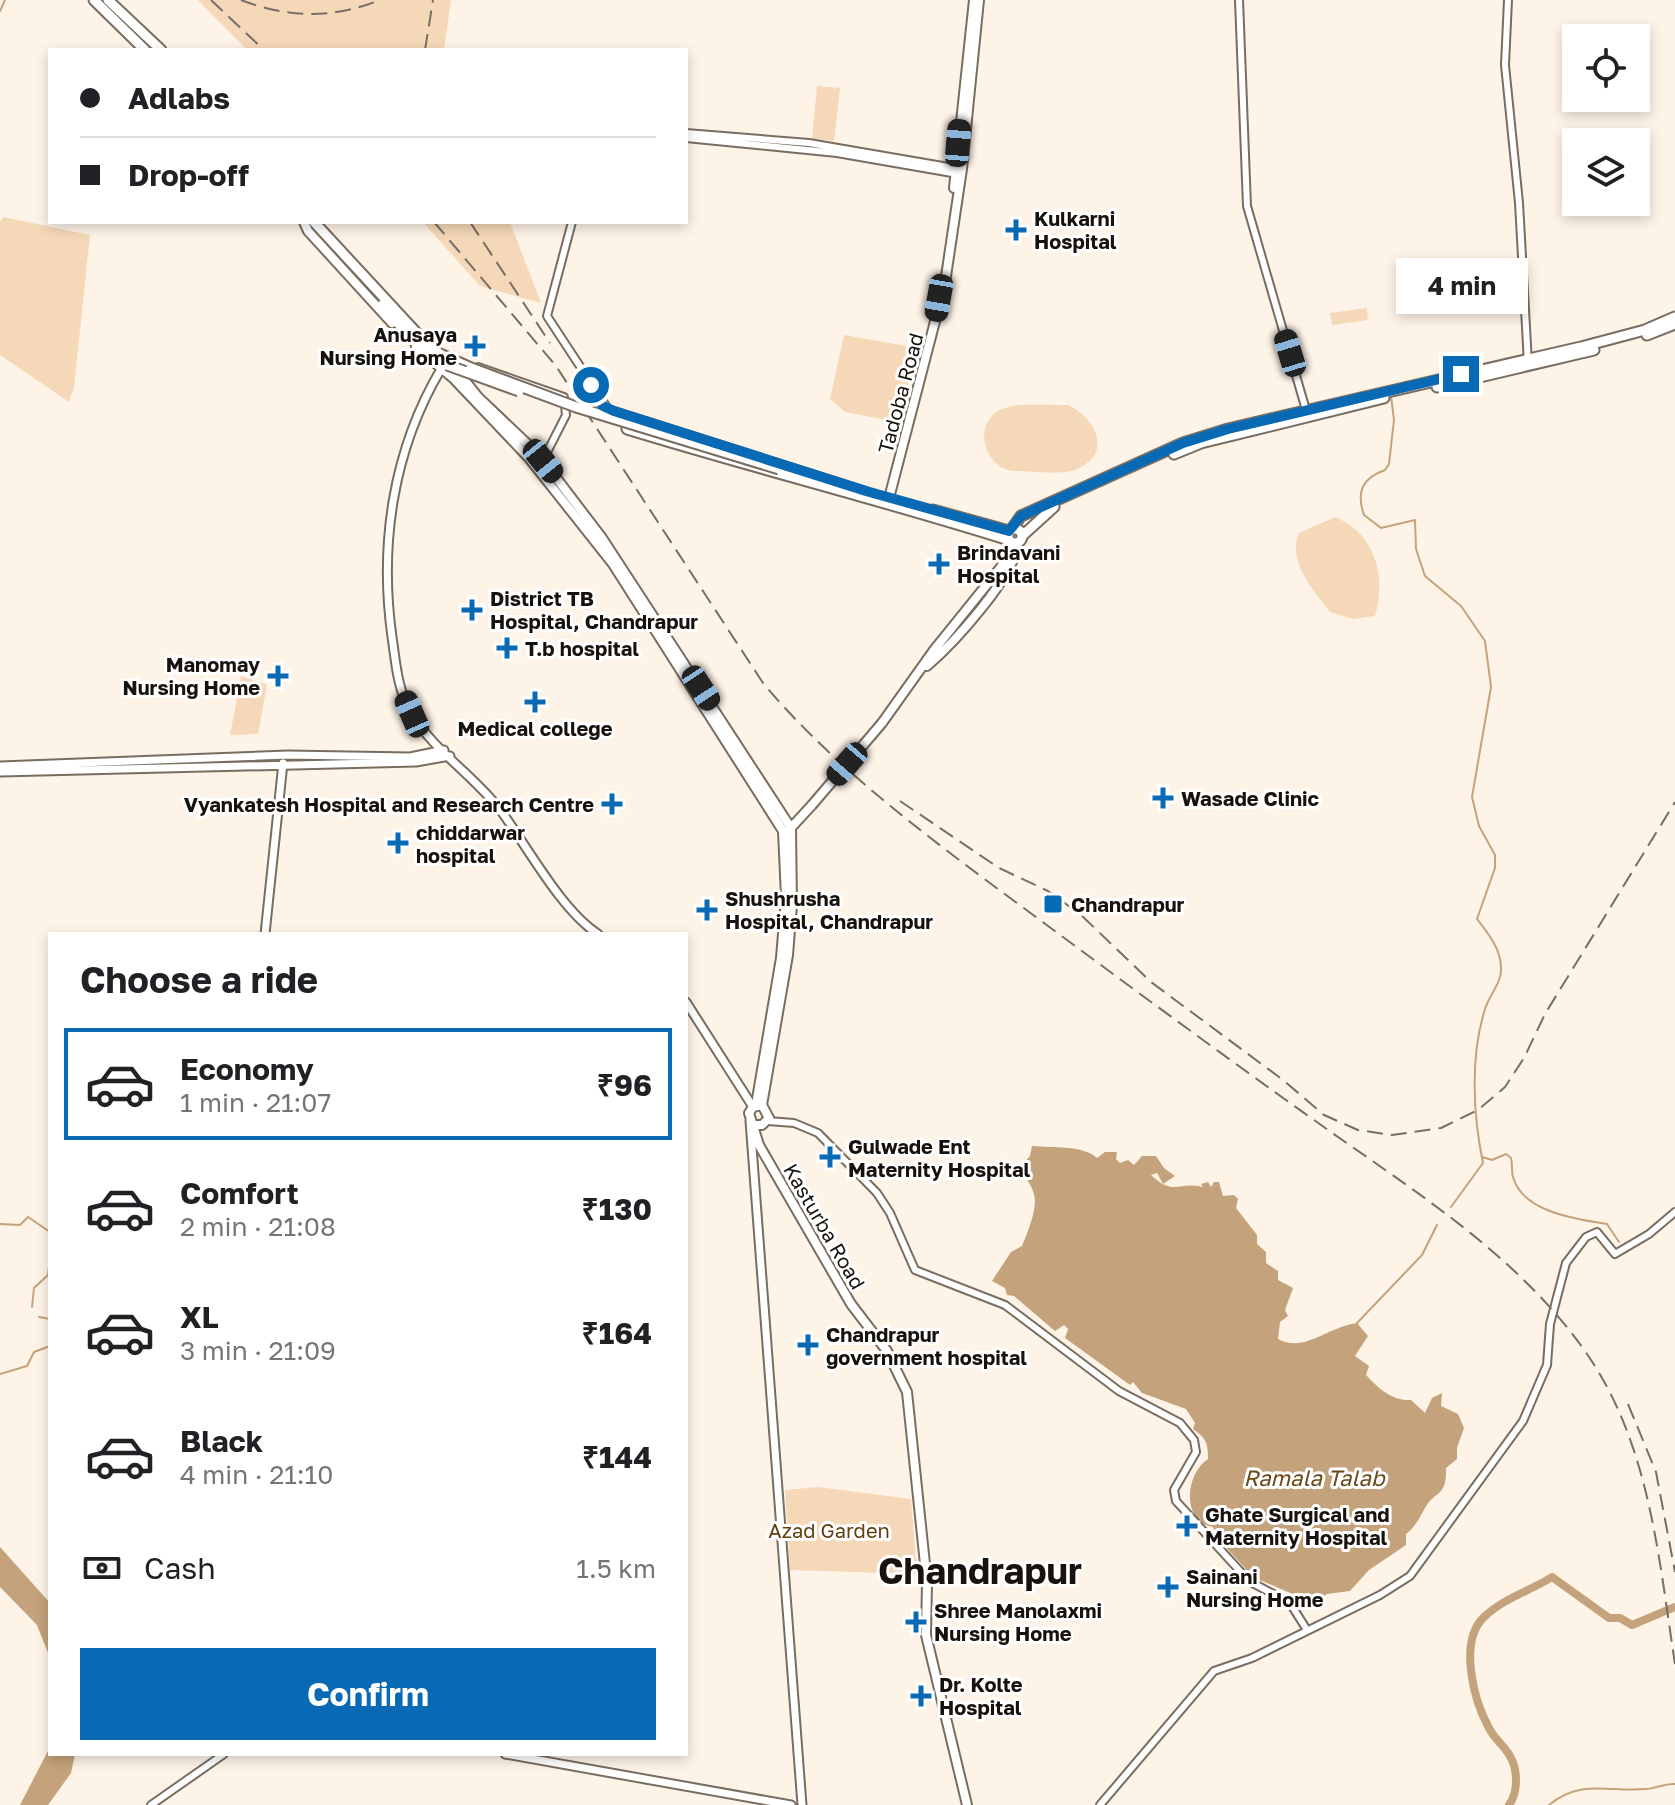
<!DOCTYPE html>
<html lang="en">
<head>
<meta charset="utf-8">
<style>
  :root { --surface:#fff; --page:#f6f6f6; --text:#202124; --muted:#757577; --line:#e0e0e0; --accent:#0869b5 }
  body { margin:0; font-family:"Golos Text",sans-serif; background:var(--page); color:var(--text); height:100vh; display:flex; flex-direction:column; font-size:30px; white-space:nowrap }
  * { box-sizing:border-box; margin:0 }
  p { font-size:26px; color:var(--muted) }
  .icon { flex:none; width:44px; height:44px; fill:none; stroke:currentColor; stroke-width:2; stroke-linecap:round; stroke-linejoin:round }
  .map { position:relative; flex:1; overflow:hidden }
  .sheet { position:absolute; left:48px; top:932px; width:640px; height:824px; display:flex; flex-direction:column; background:var(--surface); border-radius:0px; box-shadow:0 4px 12px #0003 }
  .sheet>* { flex:none }
  .top-card { position:absolute; left:48px; top:48px; width:640px; height:176px; border-radius:0px; box-shadow:0 4px 12px #0003; display:grid; align-content:center; height:176px; padding:0 32px; background:var(--surface) }
  .fabs { position:absolute; left:1562px; top:24px; display:grid; gap:16px }
  .fabs a { display:grid; place-items:center; width:88px; height:88px; border-radius:0px; background:var(--surface); box-shadow:0 4px 12px #0003; font-size:40px }
  .end { position:absolute; width:36px; height:36px; margin:-18px; border:10px solid #0869b5; background:#fff; box-shadow:0 0 0 4px #fff }
  .from { border-radius:50% }
  .bubble { position:absolute; height:56px; border-radius:0px; background:var(--surface); box-shadow:0 4px 12px #0003; font-size:26px; font-weight:700; line-height:56px; text-align:center }
  .car { position:absolute; width:24px; height:48px; margin:-24px -12px; border-radius:10px; box-shadow:0 0 6px 2px #0007; background:linear-gradient(#222 24%,#8ab4d8 0 40%,#222 0 76%,#8ab4d8 0 86%,#222 0) }
  .top-card b { display:flex; align-items:center; gap:28px; height:76px; font-size:30px }
  .top-card b+b { border-top:2px solid var(--line) }
  .top-card i { width:20px; height:20px; background:var(--text) }
  ul { padding:0; list-style:none }
  li { display:flex; align-items:center; gap:24px; height:112px; margin:0 16px 12px; padding:0 16px; border:4px solid transparent; border-radius:0px }
  li div { flex:1 }
  li b { display:block; font-size:30px }
  li em { font-style:normal; font-weight:700 }
  li.selected { border-color:var(--accent) }
  li>.icon { width:72px; height:72px; stroke-width:1.5 }
  h2 { padding:0 32px; font-size:36px; line-height:96px }
  .pay { display:flex; align-items:center; gap:20px; height:88px; padding:0 32px; font-size:30px }
  .pay p { margin-inline-start:auto }
  .primary-button { display:flex; gap:16px; margin-top:auto; padding:16px 32px }
  .primary-button a { flex:1; height:92px; border-radius:0px; background:var(--accent); color:#fff; font-size:32px; font-weight:700; line-height:92px; text-align:center }
  .map>svg:first-child { display:block }
</style>
</head>
<body>
<div class="map">
<svg width="1675" height="1805" viewBox="0 0 1675 1805">
  <rect width="100%" height="100%" fill="#fef3e7"/>
  <path fill="#f5d8b7" d="M 198,0 L 451,0 L 444,50 L 247,50 Z
    M 817,86 L 840,88 L 834,141 L 812,139 Z
    M 3,217 L 90,235 L 74,387 L 69,402 L 0,355 L 0,222 Z
    M 423,222 L 510,222 L 541,303 L 480,286 Z
    M 1367,308 L 1368,320 L 1332,325 L 1330,313 Z
    M 844,335 L 918,348 L 897,422 L 845,412 L 830,399 Z
    M 1068,405 C 1091,416 1113,447 1083,466 C 1068,477 1034,471 1016,471 C 991,472 974,437 991,417 C 1005,399 1047,406 1068,405 Z
    M 1335,517 C 1375,533 1387,577 1375,616 L 1353,619 L 1330,612 C 1313,589 1287,562 1299,533 Z
    M 241,676 L 267,685 L 258,734 L 230,735 Z
    M 818,1487 L 911,1499 L 917,1574 L 790,1570 L 785,1490 Z"/>
  <path fill="#c4a37c" d="M 1032,1146 C 1053,1148 1083,1145 1097,1158 L 1105,1152 L 1117,1152 L 1116,1159 L 1120,1163 L 1128,1160 L 1134,1165 L 1142,1156 L 1156,1156 L 1164,1168 L 1175,1176 L 1163,1184 L 1157,1173 L 1151,1175 C 1174,1197 1178,1181 1203,1187 L 1201,1184 L 1208,1182 L 1211,1187 L 1214,1182 L 1219,1182 L 1223,1196 L 1234,1195 L 1238,1199 L 1236,1208 L 1257,1235 L 1257,1244 L 1266,1252 L 1266,1263 L 1278,1271 L 1278,1280 L 1293,1288 L 1285,1310 L 1288,1316 L 1280,1322 L 1278,1339 C 1305,1353 1325,1328 1357,1323 L 1368,1336 L 1355,1356 L 1369,1366 L 1366,1375 C 1378,1388 1392,1401 1411,1400 L 1425,1413 L 1432,1398 L 1442,1393 L 1441,1406 L 1458,1414 L 1464,1428 L 1457,1448 L 1457,1459 L 1446,1468 C 1447,1498 1435,1490 1425,1508 C 1419,1518 1417,1525 1406,1534 L 1406,1545 L 1369,1570 L 1350,1591 L 1327,1594 L 1313,1603 L 1253,1577 L 1222,1543 L 1213,1527 C 1180,1521 1186,1473 1208,1459 C 1208,1443 1206,1438 1193,1429 L 1195,1423 L 1186,1409 L 1142,1393 L 1133,1382 L 1130,1385 L 1065,1338 L 1068,1329 L 1064,1325 L 1055,1331 L 1014,1296 L 1007,1295 L 1005,1288 L 992,1281 L 1011,1252 L 1022,1246 C 1027,1234 1038,1208 1034,1195 C 1032,1183 1023,1178 1022,1165 L 1030,1156 Z
    M 0,1547 L 50,1603 L 50,1658 L 37,1625 L 0,1587 Z
    M 50,1747 L 50,1754 L 75,1754 L 71,1773 L 48,1805 L 20,1805 Z"/>
  <g fill="none" stroke-linecap="round" stroke-linejoin="round">
    <path stroke="#c4a37c" stroke-width="2" d="M 0,11 L 5,0
      M 1391,396 L 1394,420 L 1389,464 L 1385,470 C 1362,478 1356,492 1364,515 L 1381,528 L 1415,520 L 1416,549 L 1425,576 L 1461,606 L 1485,641 L 1491,687 L 1472,797 L 1479,826 L 1495,855 L 1495,868 L 1477,919 C 1488,933 1501,949 1501,968 C 1502,983 1489,995 1485,1009 C 1470,1056 1473,1115 1483,1163 L 1451,1207
      M 1482,1157 L 1492,1160 L 1506,1154 L 1511,1158 C 1513,1165 1511,1171 1513,1177 C 1523,1213 1578,1219 1607,1224 L 1619,1242
      M 0,1224 L 20,1225 L 28,1217 L 50,1232
      M 32,1307 L 34,1288 L 48,1275 L 50,1258
      M 39,1317 L 50,1319
      M 1357,1323 L 1422,1255 L 1437,1225
      M 0,1374 L 27,1366 L 34,1352 L 50,1346
      M 1549,1805 C 1580,1779 1607,1792 1645,1789 C 1656,1789 1664,1783 1675,1784"/>
    <path stroke="#c4a37c" stroke-width="8" d="M 1509,1805 C 1518,1793 1518,1771 1511,1758 C 1506,1747 1494,1739 1489,1728 C 1474,1701 1458,1642 1484,1617 C 1504,1598 1530,1591 1552,1577 L 1609,1618 L 1620,1618 L 1632,1625 L 1675,1607"/>
    <g stroke="#796d60" stroke-width="10">
      <path id="tertiary" d="M 1239,0 L 1247,206 L 1306,410
        M 1508,0 L 1505,65 L 1519,203 L 1528,363
        M 686,133 L 809,143 L 960,169
        M 686,138 L 837,153 L 958,174
        M 572,222 L 547,316 L 608,409 L 866,491
        M 478,367 L 564,397 L 566,415 L 541,464
        M 768,1121 L 794,1123 L 818,1133 L 877,1193 L 890,1213 L 915,1270 L 1005,1305 L 1119,1391 L 1180,1423 L 1194,1440 L 1196,1452 L 1174,1490 L 1176,1501 L 1249,1581 L 1290,1603 L 1307,1630
        M 151,1805 L 224,1754
        M 1100,1805 L 1214,1671 L 1252,1658 L 1380,1595 L 1410,1576 L 1523,1421 L 1547,1365 L 1550,1324 L 1566,1263 L 1586,1237 L 1597,1232 L 1615,1254 L 1649,1234 L 1675,1212"/>
    </g>
    <g stroke="#796d60" stroke-width="11">
      <path id="secondary" d="M 441,369 C 393,450 379,544 392,637 C 396,663 397,689 411,712 C 432,750 475,776 501,811 C 527,846 561,910 598,934
        M 0,766 L 288,755 L 410,757 L 444,750
        M 0,772 L 416,762 L 450,756
        M 265,934 L 283,763
        M 686,1002 L 753,1107
        M 750,1121 L 802,1805
        M 505,1754 L 791,1805"/>
    </g>
    <g stroke="#796d60" stroke-width="12">
      <path id="primary" d="M 954,188 L 974,0
        M 304,222 L 308,231 L 392,323
        M 416,347 L 454,379 L 529,458 L 613,564 L 783,831 L 786,897 L 781,958 L 756,1105
        M 455,368 L 478,397 L 538,454 L 602,538 L 791,828 L 792,905 L 788,955 L 762,1105
        M 888,502 L 945,283 L 962,169 L 979,0
        M 927,666 C 954,643 1014,577 1018,543
        M 882,723 L 934,650 L 1001,567 L 1012,543
        M 788,831 L 812,805
        M 755,1125 L 762,1125 L 769,1118 L 762,1105 L 753,1107 L 749,1113 L 759,1145 L 851,1304 L 887,1351 L 907,1392 L 927,1583 L 926,1635 L 967,1805"/>
    </g>
    <g stroke="#796d60" stroke-width="13">
      <path id="trunk" d="M 94,0 L 145,50
        M 108,0 L 161,50
        M 314,222 L 424,341 L 440,354 L 471,368
        M 382,305 L 415,342 L 447,365
        M 1647,335 L 1675,324
        M 1437,387 L 1594,350
        M 627,429 C 754,468 882,500 1009,540
        M 1174,454 L 1201,443 L 1384,398
        M 933,510 L 1009,531
        M1008 536a7 7 0 1 1 14 0a7 7 0 1 1-14 0Z
        M 1011,530 L 1021,516 L 1183,443 L 1228,429 L 1581,347 L 1645,330 L 1675,317
        M 1022,536 L 1054,507"/>
    </g>
    <use href="#tertiary" stroke="#fff" stroke-width="6"/>
    <use href="#secondary" stroke="#fff" stroke-width="7"/>
    <use href="#primary" stroke="#fff" stroke-width="8"/>
    <use href="#trunk" stroke="#fff" stroke-width="9"/>
    <path stroke="#766e67" stroke-width="2" stroke-dasharray="16 8" stroke-linecap="butt" d="M 211,0 L 264,50
      M 241,0 C 288,18 333,19 380,0
      M 425,50 L 433,0
      M 434,222 L 556,366 L 763,683 C 840,775 948,852 1044,923 C 1136,991 1228,1059 1321,1125 C 1417,1193 1522,1258 1589,1357 C 1650,1447 1659,1560 1675,1664
      M 470,222 L 550,343
      M 900,801 L 999,868 L 1048,891 L 1081,915 L 1151,982 L 1283,1080 L 1324,1115 L 1358,1130 L 1392,1135 L 1441,1128 L 1478,1110 L 1505,1087 L 1524,1058 L 1545,1014 L 1675,802
      M 1628,1404 L 1656,1472 L 1675,1572"/>
    <g stroke="#796d60" stroke-width="12" stroke-linecap="butt">
      <path id="primary-bridge" d="M 812,805 L 882,723"/>
    </g>
    <g stroke="#796d60" stroke-width="13" stroke-linecap="butt">
      <path id="trunk-bridge" d="M 447,365 L 519,391
        M 471,368 L 576,407 L 779,469"/>
    </g>
    <use href="#primary-bridge" stroke="#fff" stroke-width="8"/>
    <use href="#trunk-bridge" stroke="#fff" stroke-width="9"/>
  </g>
  <g fill="none" stroke-linecap="round" stroke-linejoin="round">
    <path stroke="#0869b5" stroke-width="10" d="M 591,385 L 603,406 L 614,411 L 866,491 L 1009,531 L 1021,516 L 1183,443 L 1228,429 L 1461,374"/>
  </g>
  <g fill="#0869b5" stroke="#fff" stroke-width="3">
    <path d="M1012 218h8v8h8v8h-8v8h-8v-8h-8v-8h8z"/>
    <path d="M471 334h8v8h8v8h-8v8h-8v-8h-8v-8h8z"/>
    <path d="M935 552h8v8h8v8h-8v8h-8v-8h-8v-8h8z"/>
    <path d="M468 598h8v8h8v8h-8v8h-8v-8h-8v-8h8z"/>
    <path d="M503 636h8v8h8v8h-8v8h-8v-8h-8v-8h8z"/>
    <path d="M274 664h8v8h8v8h-8v8h-8v-8h-8v-8h8z"/>
    <path d="M531 690h8v8h8v8h-8v8h-8v-8h-8v-8h8z"/>
    <path d="M1159 786h8v8h8v8h-8v8h-8v-8h-8v-8h8z"/>
    <path d="M608 792h8v8h8v8h-8v8h-8v-8h-8v-8h8z"/>
    <path d="M394 831h8v8h8v8h-8v8h-8v-8h-8v-8h8z"/>
    <rect x="1043" y="894" width="20" height="20" rx="4"/>
    <path d="M703 898h8v8h8v8h-8v8h-8v-8h-8v-8h8z"/>
    <path d="M826 1145h8v8h8v8h-8v8h-8v-8h-8v-8h8z"/>
    <path d="M804 1333h8v8h8v8h-8v8h-8v-8h-8v-8h8z"/>
    <path d="M1183 1514h8v8h8v8h-8v8h-8v-8h-8v-8h8z"/>
    <path d="M1164 1575h8v8h8v8h-8v8h-8v-8h-8v-8h8z"/>
    <path d="M912 1610h8v8h8v8h-8v8h-8v-8h-8v-8h8z"/>
    <path d="M917 1684h8v8h8v8h-8v8h-8v-8h-8v-8h8z"/>
  </g>
  <g text-anchor="middle" dominant-baseline="central" stroke-width="6" stroke-linejoin="round" paint-order="stroke">
    <g font-size="20" font-weight="bold" fill="#17120d" stroke="#fff" text-anchor="start">
      <text x="1034" y="218">Kulkarni<tspan x="1034" dy="23">Hospital</tspan></text>
      <text x="457" y="334" text-anchor="end">Anusaya<tspan x="457" dy="23">Nursing Home</tspan></text>
      <text x="957" y="552">Brindavani<tspan x="957" dy="23">Hospital</tspan></text>
      <text x="490" y="598">District TB<tspan x="490" dy="23">Hospital, Chandrapur</tspan></text>
      <text x="525" y="648">T.b hospital</text>
      <text x="260" y="664" text-anchor="end">Manomay<tspan x="260" dy="23">Nursing Home</tspan></text>
      <text x="535" y="728" text-anchor="middle">Medical college</text>
      <text x="1181" y="798">Wasade Clinic</text>
      <text x="594" y="804" text-anchor="end">Vyankatesh Hospital and Research Centre</text>
      <text x="416" y="832">chiddarwar<tspan x="416" dy="23">hospital</tspan></text>
      <text x="725" y="898">Shushrusha<tspan x="725" dy="23">Hospital, Chandrapur</tspan></text>
      <text x="1071" y="904">Chandrapur</text>
      <text x="848" y="1146">Gulwade Ent<tspan x="848" dy="23">Maternity Hospital</tspan></text>
      <text x="826" y="1334">Chandrapur<tspan x="826" dy="23">government hospital</tspan></text>
      <text x="1205" y="1514">Ghate Surgical and<tspan x="1205" dy="23">Maternity Hospital</tspan></text>
      <text x="1186" y="1576">Sainani<tspan x="1186" dy="23">Nursing Home</tspan></text>
      <text x="934" y="1610">Shree Manolaxmi<tspan x="934" dy="23">Nursing Home</tspan></text>
      <text x="939" y="1684">Dr. Kolte<tspan x="939" dy="23">Hospital</tspan></text>
    </g>
    <g font-size="20" fill="#17120d" stroke="#fff">
      <text transform="translate(900 393) rotate(-75)">Tadoba Road</text>
      <text transform="translate(825 1226) rotate(60)">Kasturba Road</text>
    </g>
    <g font-size="20" fill="#613f0f" stroke="#fff">
      <text x="829" y="1530">Azad Garden</text>
    </g>
    <g font-size="22" font-style="italic" fill="#6b491b" stroke="#fff">
      <text x="1314" y="1477">Ramala Talab</text>
    </g>
    <g font-size="36" font-weight="bold" fill="#17120d" stroke="#fff">
      <text x="980" y="1570">Chandrapur</text>
    </g>
  </g>
</svg>
<div class="fabs">
<a><svg class="icon" aria-label="locate" viewBox="0 0 24 24"><circle cx="12" cy="12" r="6"/><path d="M12 2v4M12 18v4M2 12h4M18 12h4"/></svg></a>
<a><svg class="icon" aria-label="layers" viewBox="0 0 24 24"><path d="M12 4l9 5-9 5-9-5zM3 14l9 5 9-5"/></svg></a>
</div>
<i class="end from" style="left:591px;top:385px"></i>
<i class="end" style="left:1461px;top:374px"></i>
<div class="bubble" style="left:1396px;top:258px;width:132px">4 min</div>
<i class="car" style="left:958px;top:143px;rotate:5deg"></i>
<i class="car" style="left:939px;top:298px;rotate:190deg"></i>
<i class="car" style="left:1290px;top:353px;rotate:343deg"></i>
<i class="car" style="left:543px;top:461px;rotate:141deg"></i>
<i class="car" style="left:701px;top:688px;rotate:147deg"></i>
<i class="car" style="left:412px;top:714px;rotate:336deg"></i>
<i class="car" style="left:847px;top:764px;rotate:221deg"></i>
<div class="top-card">
<b><i class="from"></i>Adlabs</b>
<b><i></i>Drop-off</b>
</div>
<section class="sheet">
<h2>Choose a ride</h2>
<ul>
<li class="selected"><svg class="icon" aria-label="car" viewBox="0 0 24 24"><path d="M5 17H2v-5l4-1 3-4h7l3 4 3 1v5h-3M9 17h6M6 11h13"/><circle cx="7" cy="17" r="2"/><circle cx="17" cy="17" r="2"/></svg><div><b>Economy</b><p>1 min · 21:07</p></div><em>₹96</em></li>
<li><svg class="icon" aria-label="car" viewBox="0 0 24 24"><path d="M5 17H2v-5l4-1 3-4h7l3 4 3 1v5h-3M9 17h6M6 11h13"/><circle cx="7" cy="17" r="2"/><circle cx="17" cy="17" r="2"/></svg><div><b>Comfort</b><p>2 min · 21:08</p></div><em>₹130</em></li>
<li><svg class="icon" aria-label="car" viewBox="0 0 24 24"><path d="M5 17H2v-5l4-1 3-4h7l3 4 3 1v5h-3M9 17h6M6 11h13"/><circle cx="7" cy="17" r="2"/><circle cx="17" cy="17" r="2"/></svg><div><b>XL</b><p>3 min · 21:09</p></div><em>₹164</em></li>
<li><svg class="icon" aria-label="car" viewBox="0 0 24 24"><path d="M5 17H2v-5l4-1 3-4h7l3 4 3 1v5h-3M9 17h6M6 11h13"/><circle cx="7" cy="17" r="2"/><circle cx="17" cy="17" r="2"/></svg><div><b>Black</b><p>4 min · 21:10</p></div><em>₹144</em></li>
</ul>
<div class="pay"><svg class="icon" aria-label="cash" viewBox="0 0 24 24"><path d="M3 7h18v10H3z"/><circle cx="12" cy="12" r="2"/></svg>Cash<p>1.5 km</p></div>
<div class="primary-button"><a>Confirm</a></div>
</section>
</div>
</body>
</html>
